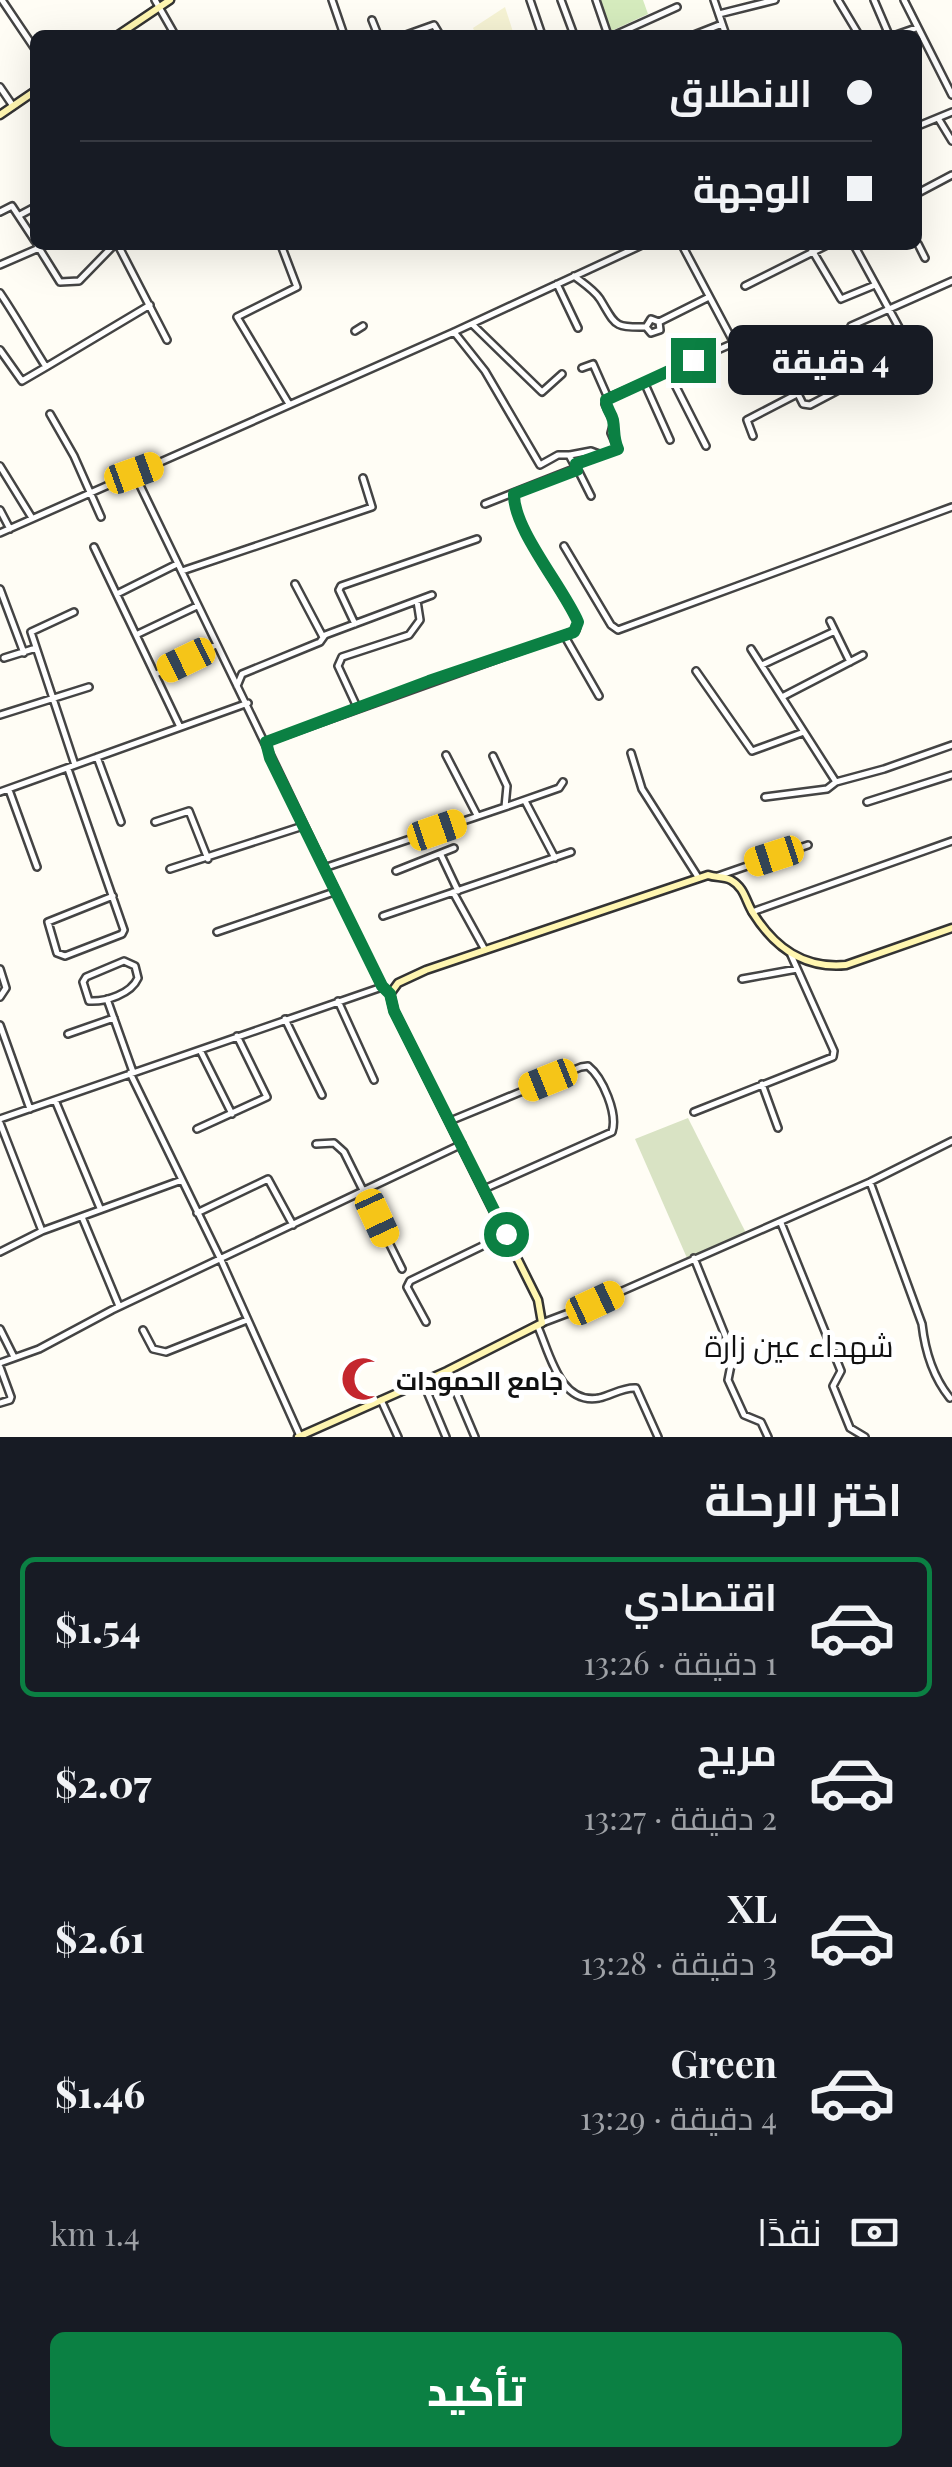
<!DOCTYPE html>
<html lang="ar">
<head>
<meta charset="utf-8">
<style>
  :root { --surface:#171b24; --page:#20242c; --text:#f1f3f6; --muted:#9ea1a6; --line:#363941; --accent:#0b8043 }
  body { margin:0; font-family:"Playfair Display",Cairo,serif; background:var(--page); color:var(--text); direction:rtl; height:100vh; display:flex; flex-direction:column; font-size:38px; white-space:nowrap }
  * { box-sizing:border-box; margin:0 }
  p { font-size:32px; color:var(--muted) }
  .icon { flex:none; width:55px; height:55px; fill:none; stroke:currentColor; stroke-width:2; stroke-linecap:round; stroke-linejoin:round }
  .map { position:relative; height:1437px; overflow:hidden; direction:ltr }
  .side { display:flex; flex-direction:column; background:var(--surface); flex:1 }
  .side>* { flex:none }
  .banner { position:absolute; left:30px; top:30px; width:892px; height:220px; border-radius:15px; box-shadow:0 10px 40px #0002; direction:rtl; display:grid; align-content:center; height:220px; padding:0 50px; background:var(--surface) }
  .end { position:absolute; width:45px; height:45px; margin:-22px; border:12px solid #0b8043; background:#fff; box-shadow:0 0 0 5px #fff }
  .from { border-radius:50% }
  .bubble { position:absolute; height:70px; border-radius:15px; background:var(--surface); box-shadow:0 10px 40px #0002; font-size:32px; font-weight:800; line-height:70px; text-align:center; direction:rtl }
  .car { position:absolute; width:30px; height:60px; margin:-30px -15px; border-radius:12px; box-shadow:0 0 8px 2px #0007; background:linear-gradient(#f5c518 24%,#345 0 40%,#f5c518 0 76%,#345 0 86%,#f5c518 0) }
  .banner b { display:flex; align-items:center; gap:35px; height:95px; font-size:38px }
  .banner b+b { border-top:2px solid var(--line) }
  .banner i { width:25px; height:25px; background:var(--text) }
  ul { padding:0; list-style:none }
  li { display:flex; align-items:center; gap:30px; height:140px; margin:0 20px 15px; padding:0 30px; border:5px solid transparent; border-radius:15px }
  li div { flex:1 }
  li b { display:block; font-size:38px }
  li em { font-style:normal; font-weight:800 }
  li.on { border-color:var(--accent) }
  li>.icon { width:90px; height:90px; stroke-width:1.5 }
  h2 { padding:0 50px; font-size:45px; line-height:120px }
  .pay { display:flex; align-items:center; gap:25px; height:110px; padding:0 50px; font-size:38px }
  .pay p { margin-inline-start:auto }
  .action { display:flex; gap:20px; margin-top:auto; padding:20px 50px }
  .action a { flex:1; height:115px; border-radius:15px; background:var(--accent); color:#fff; font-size:40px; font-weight:800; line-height:115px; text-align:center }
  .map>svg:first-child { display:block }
</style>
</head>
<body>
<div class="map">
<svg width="952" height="1437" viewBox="0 0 952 1437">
  <rect width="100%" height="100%" fill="#fffdf5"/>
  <path fill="#f6f3d4" d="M 505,7 L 514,35 L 476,35 L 473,28 Z"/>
  <path fill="#d5ebbd" d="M 598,0 L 643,0 L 648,14 L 609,32 Z"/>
  <path fill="#d9e3c4" d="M 688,1118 L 746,1233 L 687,1258 L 635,1139 Z"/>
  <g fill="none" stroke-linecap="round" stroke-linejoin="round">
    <g stroke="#444" stroke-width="10">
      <path id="street" d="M 2,0 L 35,49
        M 155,0 L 175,35
        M 332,0 L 344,35
        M 530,0 L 542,35
        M 561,0 L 574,35
        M 596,0 L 608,35
        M 714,0 L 726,35
        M 838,0 L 859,35
        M 874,0 L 889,35
        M 904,0 L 952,95
        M 719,14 L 775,0
        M 372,20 L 378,35
        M 406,35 L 434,25 L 440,35
        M 615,35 L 677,7
        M 694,35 L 722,24
        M 896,35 L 916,28
        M 0,87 L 13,106
        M 938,118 L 952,141
        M 918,126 L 952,112
        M 918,193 L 952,175
        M 0,212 L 12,206 L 35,241
        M 20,215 L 35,207
        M 918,244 L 925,258
        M 37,245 L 60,282 L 79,281 L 114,245
        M 118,245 L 167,340
        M 281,245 L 297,287 L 237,317 L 289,404
        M 682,245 L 734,343
        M 809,245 L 841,299 L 875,285
        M 854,245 L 920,366
        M 0,265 L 39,248
        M 574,276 C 583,283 594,290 600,299 C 616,325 613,328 646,327 L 651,333 L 660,330 L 659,322 L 651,319 L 646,327
        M 557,284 L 578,328
        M 745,286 L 827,245
        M 0,293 C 17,318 30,342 46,367 L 150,305
        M 659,322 L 709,297
        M 472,324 L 542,392 L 562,374
        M 851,326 L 952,281
        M 355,331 L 363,326
        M 454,332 L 485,371 L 540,465 L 558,455 L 569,455 L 577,470
        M 0,350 L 22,381 L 46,367
        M 582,368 L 593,364 L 608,398
        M 668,371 L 706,446
        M 865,371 L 909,347
        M 644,382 L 670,440
        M 50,414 L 74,456 L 101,517
        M 753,436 L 747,420 L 797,394
        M 570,455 L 591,451 L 599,454
        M 576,464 L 618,449 L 611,433 L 614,422 L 605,404 L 608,398 L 761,331 L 768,334 L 803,404 L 810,405 L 846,386
        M 0,466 L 32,518
        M 134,473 C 217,645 300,815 382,987 L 390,994
        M 514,493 C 513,528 562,588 578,622 L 576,630 L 564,635
        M 485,504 L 574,469 L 579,472 L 591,496
        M 0,510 L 10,529
        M 0,533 L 454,332 L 642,245
        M 564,546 L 611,625 L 618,630 L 952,507
        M 94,547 L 180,727
        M 182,571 L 372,507 L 363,478
        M 295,584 L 323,637
        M 0,589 L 24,653
        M 117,594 L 177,564
        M 74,612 L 31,632 L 75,765
        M 830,621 L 850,662
        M 355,624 L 339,590 L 341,586 L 477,539
        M 138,634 L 197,606
        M 751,649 L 836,782 L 884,769 L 952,745
        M 4,658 L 36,648
        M 762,665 L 835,631
        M 696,671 L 752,751 L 804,732
        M 156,674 L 216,645
        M 237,686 L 242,674 L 320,642 L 325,635 L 432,595
        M 782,697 L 863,655
        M 357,707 L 338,666 L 342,657 L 409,635 L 420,620 L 417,601
        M 0,715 L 89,687
        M 266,742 L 564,635 L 599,696
        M 631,753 L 642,789 L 698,877
        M 446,755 L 477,815
        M 97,757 L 121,822
        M 68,769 L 124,930 L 122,934 L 65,956 L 57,953 L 48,922 L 113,896
        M 9,790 L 37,867
        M 0,792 L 248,703
        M 765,797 L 827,789 L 836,782
        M 525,801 L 555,858
        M 867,802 L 952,775
        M 505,807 L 559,788 L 563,782
        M 155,822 L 189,811 L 208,859
        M 441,855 L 458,891
        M 324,868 L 505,807 L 507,786 L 493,756
        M 170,869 L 303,826
        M 396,871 L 454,848
        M 718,876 L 808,845
        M 453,892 L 485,950
        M 752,912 L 952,841
        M 383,916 L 571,852
        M 217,932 L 334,892
        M 124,961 L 135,966 L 138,978 C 131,994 106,1002 89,1001 L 83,982 L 86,977 Z
        M 0,969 L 6,988 L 0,997
        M 742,979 L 797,969
        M 107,999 L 133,1072
        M 338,1001 L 374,1080
        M 285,1019 L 322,1095
        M 0,1025 L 30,1109
        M 68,1034 L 114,1018
        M 200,1050 L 232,1114
        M 130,1073 L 221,1260 L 300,1436
        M 762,1084 L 778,1128
        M 55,1100 L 100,1208
        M 694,1112 L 833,1057 L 834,1051 L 791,955
        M 0,1119 L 382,987
        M 450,1121 L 581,1067 L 588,1066 C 603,1078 618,1114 612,1132 L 484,1189
        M 0,1123 L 42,1231
        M 197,1129 L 267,1097 L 237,1036
        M 316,1144 L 334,1143 L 344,1152 L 402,1269
        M 870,1182 L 922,1324 C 925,1351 933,1377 950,1398
        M 197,1213 L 268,1179 L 293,1225
        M 82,1217 L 119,1306
        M 781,1223 L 841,1371 L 833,1386 L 850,1428 L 865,1437
        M 0,1252 L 42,1231 L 182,1180
        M 694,1258 L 733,1355 L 728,1380 L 744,1415 L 761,1422 L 768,1437
        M 426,1322 L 407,1287 L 410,1281 L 505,1235
        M 542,1323 L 595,1303 L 870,1182 L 952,1141
        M 538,1327 C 550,1354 560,1405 599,1398 C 612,1395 623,1387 636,1388 L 658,1437
        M 0,1329 L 14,1357
        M 143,1330 L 153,1349 L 166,1352 L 247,1320
        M 0,1363 L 39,1349 L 112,1310 L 462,1144
        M 0,1367 L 11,1397 L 10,1400 L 0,1403
        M 447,1371 L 475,1437
        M 423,1382 L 446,1437
        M 381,1400 L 398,1437"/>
    </g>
    <g stroke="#333" stroke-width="11">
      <path id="secondary" d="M 118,35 L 170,0
        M 0,115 L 35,91
        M 298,1437 L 447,1371 L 542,1323 L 538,1300 L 394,1011 L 390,994 L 398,983 L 426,970 L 708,875 C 716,878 723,876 731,880 C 745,888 745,900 753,913 C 775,948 804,969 846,965 L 952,928"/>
    </g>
    <use href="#street" stroke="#fff" stroke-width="5"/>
    <use href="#secondary" stroke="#fff6b0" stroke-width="6"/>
  </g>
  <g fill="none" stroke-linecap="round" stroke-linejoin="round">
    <path stroke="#0b8043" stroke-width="12" d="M 506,1234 L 394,1011 L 390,994 L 382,986 L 270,758 L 266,742 L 429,681 L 574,632 L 578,622 C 563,587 513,529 514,494 L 577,470 L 576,464 L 618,449 C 613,438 615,431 613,420 C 611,412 606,409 606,400 L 693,360"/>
  </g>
  <defs>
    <g id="mosque-bare" transform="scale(3.45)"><path d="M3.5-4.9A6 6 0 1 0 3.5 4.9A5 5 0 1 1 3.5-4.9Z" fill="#c4262e" stroke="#fff" stroke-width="2.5" paint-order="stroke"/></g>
  </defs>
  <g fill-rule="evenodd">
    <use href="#mosque-bare" x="363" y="1379"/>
  </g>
  <g text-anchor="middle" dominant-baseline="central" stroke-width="10" stroke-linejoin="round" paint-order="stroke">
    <g font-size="25" font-weight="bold" fill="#111" stroke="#fff" text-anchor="start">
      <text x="396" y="1379">جامع الحمودات</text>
    </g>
    <g font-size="30" fill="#111" stroke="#fff">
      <text x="799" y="1345">شهداء عين زارة</text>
    </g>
  </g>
</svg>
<i class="end from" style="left:506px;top:1234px"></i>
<i class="end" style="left:693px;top:360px"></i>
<div class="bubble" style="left:728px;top:325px;width:205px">4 دقيقة</div>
<i class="car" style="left:134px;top:473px;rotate:70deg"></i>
<i class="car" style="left:186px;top:660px;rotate:244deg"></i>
<i class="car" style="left:437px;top:830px;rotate:71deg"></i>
<i class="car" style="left:774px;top:856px;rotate:252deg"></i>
<i class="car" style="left:548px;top:1080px;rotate:248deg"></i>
<i class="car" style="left:377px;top:1218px;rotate:155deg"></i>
<i class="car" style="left:595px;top:1303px;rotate:65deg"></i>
<div class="banner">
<b><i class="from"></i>الانطلاق</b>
<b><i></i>الوجهة</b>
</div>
</div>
<section class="side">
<h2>اختر الرحلة</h2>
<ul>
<li class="on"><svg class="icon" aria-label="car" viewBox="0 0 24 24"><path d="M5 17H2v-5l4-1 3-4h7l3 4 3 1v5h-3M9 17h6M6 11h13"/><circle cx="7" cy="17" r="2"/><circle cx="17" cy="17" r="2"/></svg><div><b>اقتصادي</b><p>1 دقيقة · 13:26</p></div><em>$1.54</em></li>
<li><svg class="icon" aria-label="car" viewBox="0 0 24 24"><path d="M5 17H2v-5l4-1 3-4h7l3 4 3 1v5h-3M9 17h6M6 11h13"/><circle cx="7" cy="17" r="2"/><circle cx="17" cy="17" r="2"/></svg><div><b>مريح</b><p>2 دقيقة · 13:27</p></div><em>$2.07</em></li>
<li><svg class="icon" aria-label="car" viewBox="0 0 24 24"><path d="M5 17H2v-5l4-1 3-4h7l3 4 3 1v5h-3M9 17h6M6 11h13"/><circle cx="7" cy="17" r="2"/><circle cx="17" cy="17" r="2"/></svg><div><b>XL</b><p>3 دقيقة · 13:28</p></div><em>$2.61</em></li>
<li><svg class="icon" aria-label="car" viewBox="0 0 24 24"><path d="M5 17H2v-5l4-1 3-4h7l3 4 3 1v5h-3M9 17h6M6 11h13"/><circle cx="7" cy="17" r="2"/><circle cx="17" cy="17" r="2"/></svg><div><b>Green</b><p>4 دقيقة · 13:29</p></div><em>$1.46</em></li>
</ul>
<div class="pay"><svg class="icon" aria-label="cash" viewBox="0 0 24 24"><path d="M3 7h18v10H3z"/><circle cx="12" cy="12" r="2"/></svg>نقدًا<p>1.4 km</p></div>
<div class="action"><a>تأكيد</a></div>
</section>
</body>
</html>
